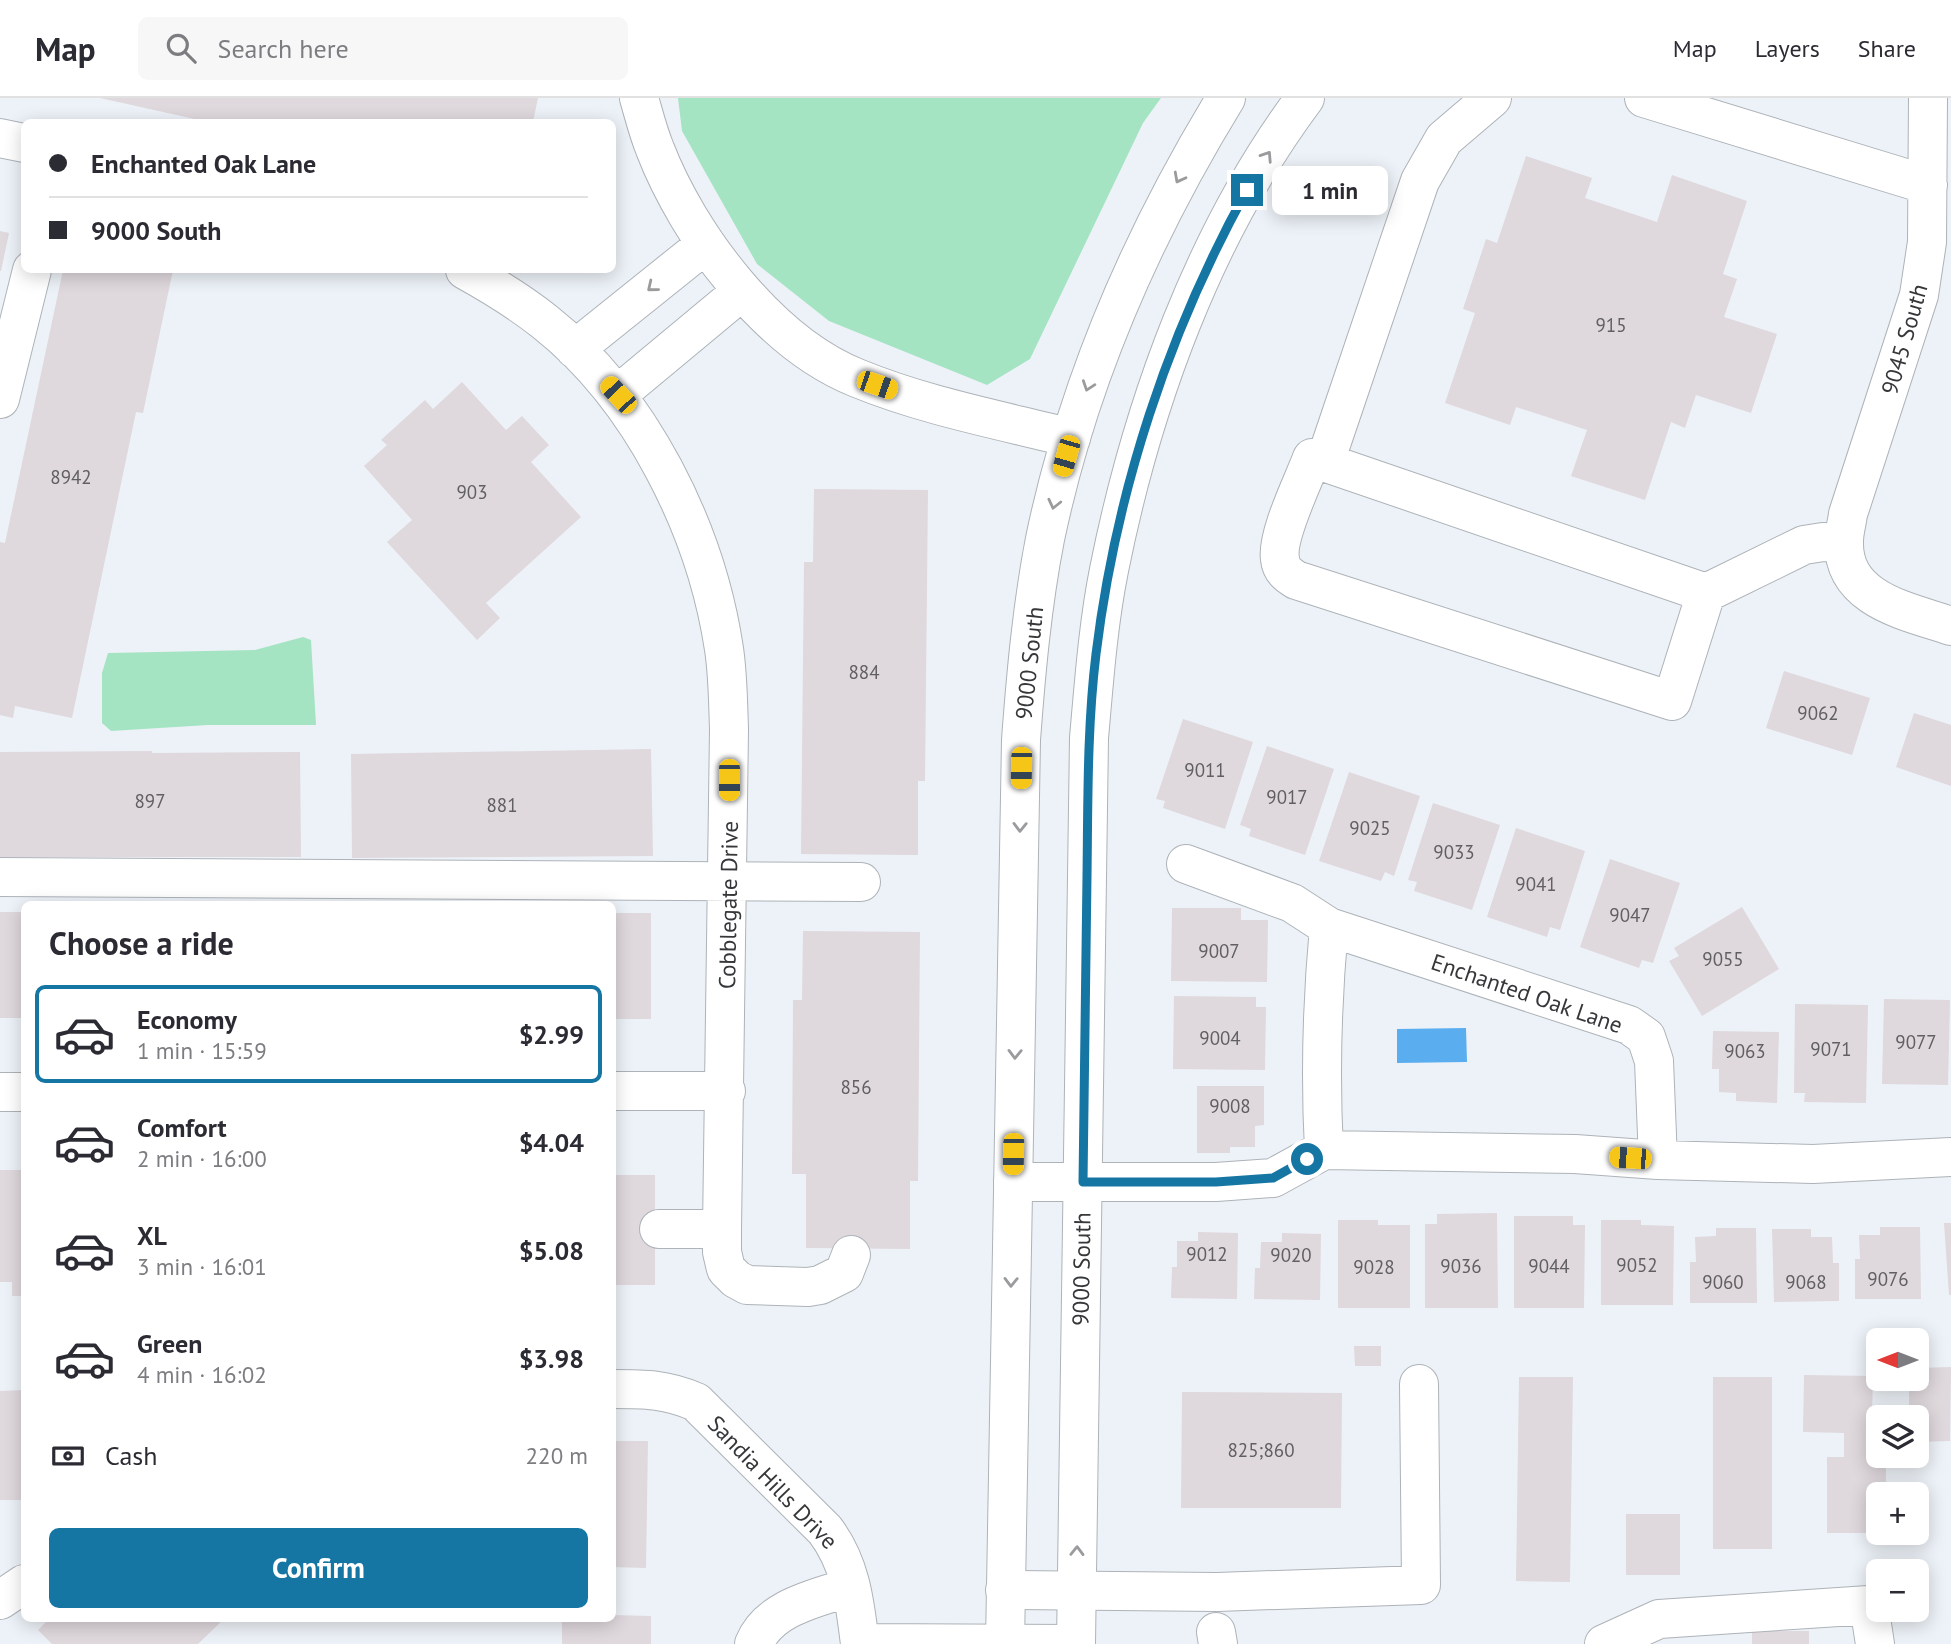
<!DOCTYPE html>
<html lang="en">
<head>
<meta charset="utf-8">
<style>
  :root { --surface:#fff; --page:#f7f7f7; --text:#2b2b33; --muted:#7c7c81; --line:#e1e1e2; --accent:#1576a3 }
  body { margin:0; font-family:"PT Sans",sans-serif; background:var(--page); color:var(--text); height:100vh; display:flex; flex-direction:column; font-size:26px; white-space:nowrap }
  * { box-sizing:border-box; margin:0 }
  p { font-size:23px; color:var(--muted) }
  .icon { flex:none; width:38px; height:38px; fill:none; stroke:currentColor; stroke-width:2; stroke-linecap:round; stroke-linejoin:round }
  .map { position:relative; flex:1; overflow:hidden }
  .panel { position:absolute; left:21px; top:803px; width:595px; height:721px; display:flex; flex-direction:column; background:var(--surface); border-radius:10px; box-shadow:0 4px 18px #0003 }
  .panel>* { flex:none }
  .guide { position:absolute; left:21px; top:21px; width:595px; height:154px; border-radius:10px; box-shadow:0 4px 18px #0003; display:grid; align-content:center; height:154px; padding:0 28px; background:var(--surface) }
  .needle { width:46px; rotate:270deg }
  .tools { position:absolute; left:1866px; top:1230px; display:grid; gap:14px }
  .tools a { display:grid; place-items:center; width:63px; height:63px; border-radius:10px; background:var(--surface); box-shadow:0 4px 18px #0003; font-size:35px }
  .end { position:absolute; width:32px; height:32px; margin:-16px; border:9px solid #1576a3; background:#fff; box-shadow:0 0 0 4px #fff }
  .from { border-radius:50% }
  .bubble { position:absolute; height:49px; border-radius:10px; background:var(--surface); box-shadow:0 4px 18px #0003; font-size:23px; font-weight:700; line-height:49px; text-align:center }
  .car { position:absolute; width:21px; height:42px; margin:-21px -10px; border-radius:9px; box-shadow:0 0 5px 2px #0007; background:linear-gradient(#f5c518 24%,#345 0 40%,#f5c518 0 76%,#345 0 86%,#f5c518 0) }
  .guide b { display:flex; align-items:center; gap:24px; height:66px; font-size:26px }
  .guide b+b { border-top:2px solid var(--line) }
  .guide i { width:18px; height:18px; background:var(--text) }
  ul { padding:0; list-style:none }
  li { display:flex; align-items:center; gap:21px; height:98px; margin:0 14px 10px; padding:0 14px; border:4px solid transparent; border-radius:10px }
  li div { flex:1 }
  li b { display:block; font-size:26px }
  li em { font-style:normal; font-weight:700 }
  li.current { border-color:var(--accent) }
  li>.icon { width:63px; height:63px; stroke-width:1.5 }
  h2 { padding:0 28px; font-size:32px; line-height:84px }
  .pay { display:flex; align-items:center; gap:18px; height:77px; padding:0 28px; font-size:26px }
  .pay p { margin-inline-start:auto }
  .cta { display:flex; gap:14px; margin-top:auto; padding:14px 28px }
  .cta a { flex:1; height:80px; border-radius:10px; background:var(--accent); color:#fff; font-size:28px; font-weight:700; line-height:80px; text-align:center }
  header { display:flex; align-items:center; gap:42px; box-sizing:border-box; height:98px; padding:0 35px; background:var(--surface); border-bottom:2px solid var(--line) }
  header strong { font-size:33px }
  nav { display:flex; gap:38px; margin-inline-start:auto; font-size:24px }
  .search { width:490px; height:63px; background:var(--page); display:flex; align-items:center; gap:18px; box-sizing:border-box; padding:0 24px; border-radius:10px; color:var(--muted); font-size:26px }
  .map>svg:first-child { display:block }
</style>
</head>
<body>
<header>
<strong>Map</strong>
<div class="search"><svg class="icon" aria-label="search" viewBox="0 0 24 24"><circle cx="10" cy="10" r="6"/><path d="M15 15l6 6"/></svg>Search here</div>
<nav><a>Map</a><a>Layers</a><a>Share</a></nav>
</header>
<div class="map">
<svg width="1951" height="1546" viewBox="0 0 1951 1546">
  <rect width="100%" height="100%" fill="#edf2f8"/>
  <path fill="#a4e4c2" d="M 678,0 L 1161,0 L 1143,25 L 1030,261 L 987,287 L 829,223 L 757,166 L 682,33 Z
    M 303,539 L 311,542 L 316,627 L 208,627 L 111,633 L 102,625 L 102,575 L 108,555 L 255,552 Z"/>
  <path fill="#5aaeef" d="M 1466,930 L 1467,964 L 1397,965 L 1397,931 Z"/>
  <path fill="#dfd8dd" d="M 100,0 L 538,0 L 533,24 L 208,24 Z
    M 1526,58 L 1592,80 L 1585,100 L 1657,124 L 1672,77 L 1747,103 L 1723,176 L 1737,181 L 1724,219 L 1777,236 L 1751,315 L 1696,297 L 1685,330 L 1671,324 L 1645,402 L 1571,378 L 1587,332 L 1516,309 L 1510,327 L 1445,305 L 1475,215 L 1463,211 L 1486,141 L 1497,145 Z
    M 0,133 L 9,135 L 1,173 L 0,173 Z
    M 63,172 L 173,172 L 143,315 L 136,314 L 72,620 L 15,608 L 13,620 L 0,617 L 0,444 L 5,445 Z
    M 462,284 L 506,332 L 522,318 L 549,347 L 531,364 L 581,419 L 486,505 L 500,520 L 477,542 L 387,444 L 412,422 L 364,368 L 387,347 L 381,342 L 425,302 L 433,311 Z
    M 814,391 L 928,392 L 925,683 L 918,683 L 918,757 L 801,756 L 804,464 L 813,464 Z
    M 1784,573 L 1870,600 L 1852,657 L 1766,630 Z
    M 1914,615 L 1951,627 L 1951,688 L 1896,669 Z
    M 1183,621 L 1253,644 L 1225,731 L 1163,710 L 1165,703 L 1156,701 Z
    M 1267,648 L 1334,671 L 1305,757 L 1249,738 L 1251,731 L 1240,727 Z
    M 651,651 L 653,758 L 352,760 L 351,656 Z
    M 152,653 L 152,655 L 300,654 L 301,759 L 0,759 L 0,654 Z
    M 1349,674 L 1420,698 L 1394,778 L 1385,774 L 1381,783 L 1319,763 Z
    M 1433,705 L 1500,727 L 1472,812 L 1414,793 L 1417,784 L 1408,782 Z
    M 1516,730 L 1585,753 L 1560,832 L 1550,829 L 1547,839 L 1487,819 Z
    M 1610,761 L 1680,785 L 1653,865 L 1642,862 L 1639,870 L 1580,849 Z
    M 1742,809 L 1779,871 L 1702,918 L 1669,863 L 1679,858 L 1674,850 Z
    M 1172,810 L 1241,810 L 1241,822 L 1268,822 L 1267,884 L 1171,883 Z
    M 0,814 L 24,814 L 24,920 L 0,920 Z
    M 612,815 L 651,815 L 651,921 L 612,921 Z
    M 803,833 L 920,834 L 918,1083 L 910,1083 L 910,1151 L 806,1150 L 806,1076 L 792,1076 L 793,902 L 802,902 Z
    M 1174,898 L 1256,899 L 1256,909 L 1266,909 L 1265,972 L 1173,971 Z
    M 1884,901 L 1950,902 L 1948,987 L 1882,986 Z
    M 1795,906 L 1868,907 L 1866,1005 L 1804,1004 L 1805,995 L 1794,995 Z
    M 1713,933 L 1779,934 L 1777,1005 L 1736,1003 L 1736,995 L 1719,994 L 1719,971 L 1712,971 Z
    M 1197,988 L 1264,988 L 1264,1027 L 1255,1028 L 1255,1049 L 1230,1049 L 1230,1055 L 1197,1055 Z
    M 0,1072 L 24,1072 L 24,1198 L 12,1198 L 12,1184 L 0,1184 Z
    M 612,1077 L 655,1077 L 655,1187 L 612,1187 Z
    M 1497,1115 L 1498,1210 L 1425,1210 L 1425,1126 L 1437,1126 L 1437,1116 Z
    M 1514,1118 L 1573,1118 L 1573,1127 L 1585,1127 L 1584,1210 L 1514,1210 Z
    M 1338,1122 L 1378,1122 L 1378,1127 L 1410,1127 L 1410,1210 L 1338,1210 Z
    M 1601,1122 L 1641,1122 L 1641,1127 L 1674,1128 L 1673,1207 L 1601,1207 Z
    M 1944,1125 L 1951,1125 L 1951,1197 L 1949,1197 Z
    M 1880,1129 L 1920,1129 L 1921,1201 L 1855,1201 L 1855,1161 L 1860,1161 L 1859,1137 L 1880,1137 Z
    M 1716,1130 L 1756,1130 L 1757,1205 L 1690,1205 L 1690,1164 L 1696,1164 L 1695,1139 L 1716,1138 Z
    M 1772,1131 L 1811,1131 L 1811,1139 L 1832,1139 L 1833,1165 L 1839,1165 L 1839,1203 L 1774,1204 Z
    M 1198,1134 L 1238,1135 L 1237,1201 L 1171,1200 L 1172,1169 L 1177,1169 L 1177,1143 L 1198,1143 Z
    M 1282,1135 L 1321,1136 L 1320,1202 L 1254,1201 L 1255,1170 L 1260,1170 L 1261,1144 L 1282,1144 Z
    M 1354,1248 L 1381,1248 L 1381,1268 L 1355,1268 Z
    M 1951,1269 L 1950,1343 L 1916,1344 L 1916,1320 L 1909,1320 L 1909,1281 L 1916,1281 L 1916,1270 Z
    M 1804,1277 L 1873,1278 L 1871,1359 L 1886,1359 L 1886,1396 L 1878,1396 L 1878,1435 L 1827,1435 L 1827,1359 L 1844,1359 L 1844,1335 L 1803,1334 Z
    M 1519,1279 L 1573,1279 L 1570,1484 L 1516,1483 Z
    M 1713,1279 L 1772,1279 L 1772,1451 L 1713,1451 Z
    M 24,1292 L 24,1402 L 0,1402 L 0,1293 Z
    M 1182,1294 L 1342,1295 L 1341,1410 L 1181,1410 Z
    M 612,1343 L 648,1343 L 646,1470 L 612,1469 Z
    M 1626,1416 L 1680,1416 L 1680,1477 L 1626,1477 Z
    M 612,1517 L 651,1518 L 651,1546 L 562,1546 L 562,1521 L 612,1521 Z
    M 49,1521 L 224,1521 L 198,1546 L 52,1546 L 38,1532 Z
    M 1752,1533 L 1809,1533 L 1809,1546 L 1752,1546 Z"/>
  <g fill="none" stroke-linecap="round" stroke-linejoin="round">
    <g stroke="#adb3b8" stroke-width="40">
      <path id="minor" d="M 639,0 C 644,17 648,34 655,51 C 688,137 769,245 857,280 C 925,308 1000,322 1071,340
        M 1644,0 L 1928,87
        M 1928,0 L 1927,144 L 1919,197 L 1848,416 C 1847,425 1844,434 1844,443 C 1842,502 1907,513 1951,528
        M 0,40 L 24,45
        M 465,172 C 492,187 520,204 545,224 C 641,300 706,431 724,551 C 728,577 728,605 729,631 L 722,1131 L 722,1154 L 726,1171 L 736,1181 L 747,1187 L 808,1189 L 820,1187 L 844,1175 L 851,1157
        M 575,251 L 706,146
        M 617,297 L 742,193
        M 0,301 L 32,172
        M 1325,364 L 1420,83 L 1444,41 L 1492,0
        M 1706,495 L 1312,360 C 1303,384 1276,438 1280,461 C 1281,472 1288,477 1296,482 L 1672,603 L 1706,495 L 1804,447 L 1823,444 L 1844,445
        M 1186,766 L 1292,805 L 1329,829 L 1629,927 L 1646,939 L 1654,963 L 1658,1062
        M 0,779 L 861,784
        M 612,993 L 726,993
        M 0,994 L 24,994
        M 1324,1052 C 1320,977 1322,904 1329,829
        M 1013,1084 L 1216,1084 L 1273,1080 L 1324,1052 L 1575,1056 L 1658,1062 L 1813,1066 L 1951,1059
        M 659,1131 L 722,1131
        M 612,1291 C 645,1291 666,1291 696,1304 L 825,1432 C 851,1466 855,1505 860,1546
        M 1005,1492 L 1217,1494 L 1421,1487 L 1419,1286
        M 0,1502 L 24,1486
        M 1216,1534 L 1218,1546
        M 860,1545 L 1076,1546
        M 754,1546 C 769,1509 817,1500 850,1489
        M 1604,1546 L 1659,1521 L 1869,1507 L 1875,1546"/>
    </g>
    <g stroke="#adb3b8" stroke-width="40">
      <path id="major" d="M 1005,1546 L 1021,642 C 1026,575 1032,508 1045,441 C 1078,283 1142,137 1226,0
        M 1076,1546 L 1089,640 C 1094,584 1098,527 1109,472 C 1142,307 1204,135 1305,0"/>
    </g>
    <use href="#minor" stroke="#fff" stroke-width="38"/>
    <use href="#major" stroke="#fff" stroke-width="38"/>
  </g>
  <defs><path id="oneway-chevron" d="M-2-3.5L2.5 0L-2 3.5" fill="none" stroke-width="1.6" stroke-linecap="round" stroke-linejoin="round" transform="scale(1.75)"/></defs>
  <g stroke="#9a9b9c">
    <use href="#oneway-chevron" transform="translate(1267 58) rotate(-57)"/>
    <use href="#oneway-chevron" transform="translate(1179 80) rotate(118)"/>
    <use href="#oneway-chevron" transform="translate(652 189) rotate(141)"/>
    <use href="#oneway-chevron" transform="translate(1088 288) rotate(109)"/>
    <use href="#oneway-chevron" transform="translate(1054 406) rotate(103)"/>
    <use href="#oneway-chevron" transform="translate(1020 729) rotate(91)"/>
    <use href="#oneway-chevron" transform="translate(1015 956) rotate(91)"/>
    <use href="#oneway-chevron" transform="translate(1011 1184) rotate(91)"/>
    <use href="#oneway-chevron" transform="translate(1077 1453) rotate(-89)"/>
  </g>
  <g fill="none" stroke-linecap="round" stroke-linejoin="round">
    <path stroke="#1576a3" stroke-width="9" d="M 1247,92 C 1168,235 1116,393 1096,556 C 1087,630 1088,704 1087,778 C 1086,880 1084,982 1083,1084 L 1216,1084 L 1273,1080 L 1307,1061"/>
  </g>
  <g text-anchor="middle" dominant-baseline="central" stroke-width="7" stroke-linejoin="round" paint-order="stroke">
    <g font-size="19" fill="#605f62">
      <text x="1611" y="227">915</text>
      <text x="71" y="379">8942</text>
      <text x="472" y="394">903</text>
      <text x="864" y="574">884</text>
      <text x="1818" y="615">9062</text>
      <text x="1205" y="672">9011</text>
      <text x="1287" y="699">9017</text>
      <text x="150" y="703">897</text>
      <text x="502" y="707">881</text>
      <text x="1370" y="730">9025</text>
      <text x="1454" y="754">9033</text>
      <text x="1536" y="786">9041</text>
      <text x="1630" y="817">9047</text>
      <text x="1219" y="853">9007</text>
      <text x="1723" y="861">9055</text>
      <text x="1220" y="940">9004</text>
      <text x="1916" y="944">9077</text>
      <text x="1831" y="951">9071</text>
      <text x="1745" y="953">9063</text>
      <text x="856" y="989">856</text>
      <text x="1230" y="1008">9008</text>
      <text x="1207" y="1156">9012</text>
      <text x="1291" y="1157">9020</text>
      <text x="1637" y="1167">9052</text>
      <text x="1461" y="1168">9036</text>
      <text x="1549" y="1168">9044</text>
      <text x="1374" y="1169">9028</text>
      <text x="1888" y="1181">9076</text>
      <text x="1723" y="1184">9060</text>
      <text x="1806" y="1184">9068</text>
      <text x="1261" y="1352">825;860</text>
    </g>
    <g font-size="23" fill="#353739" stroke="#fff">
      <text transform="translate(1904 241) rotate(-74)">9045 South</text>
      <text transform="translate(1029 565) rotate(-84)">9000 South</text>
      <text transform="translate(728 807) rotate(-89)">Cobblegate Drive</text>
      <text transform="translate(1527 895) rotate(19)">Enchanted Oak Lane</text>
      <text transform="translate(1081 1171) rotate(-89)">9000 South</text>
      <text transform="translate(773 1384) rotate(46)">Sandia Hills Drive</text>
    </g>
  </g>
</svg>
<div class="tools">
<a><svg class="needle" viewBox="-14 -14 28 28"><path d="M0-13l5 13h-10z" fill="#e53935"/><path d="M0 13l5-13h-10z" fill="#7c7c81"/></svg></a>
<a><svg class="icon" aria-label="layers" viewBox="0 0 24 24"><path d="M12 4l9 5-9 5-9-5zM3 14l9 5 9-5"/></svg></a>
<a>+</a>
<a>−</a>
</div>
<i class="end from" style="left:1307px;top:1061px"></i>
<i class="end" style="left:1247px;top:92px"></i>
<div class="bubble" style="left:1272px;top:68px;width:116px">1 min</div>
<i class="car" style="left:877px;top:287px;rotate:109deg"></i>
<i class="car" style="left:618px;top:297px;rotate:317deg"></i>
<i class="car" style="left:1066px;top:358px;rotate:196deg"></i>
<i class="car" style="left:1021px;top:670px;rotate:181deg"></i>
<i class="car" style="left:729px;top:682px;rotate:180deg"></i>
<i class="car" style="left:1013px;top:1056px;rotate:181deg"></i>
<i class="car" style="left:1630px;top:1060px;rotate:274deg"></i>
<div class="guide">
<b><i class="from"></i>Enchanted Oak Lane</b>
<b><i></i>9000 South</b>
</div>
<section class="panel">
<h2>Choose a ride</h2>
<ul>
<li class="current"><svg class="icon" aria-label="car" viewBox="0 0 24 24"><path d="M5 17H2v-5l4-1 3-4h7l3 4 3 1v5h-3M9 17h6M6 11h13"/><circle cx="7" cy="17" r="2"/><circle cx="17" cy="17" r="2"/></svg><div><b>Economy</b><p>1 min · 15:59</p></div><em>$2.99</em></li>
<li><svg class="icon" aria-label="car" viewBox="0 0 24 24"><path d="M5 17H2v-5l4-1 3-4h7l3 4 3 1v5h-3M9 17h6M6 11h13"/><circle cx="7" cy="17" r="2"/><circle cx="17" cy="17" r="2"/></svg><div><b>Comfort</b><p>2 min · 16:00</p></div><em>$4.04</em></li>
<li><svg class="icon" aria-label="car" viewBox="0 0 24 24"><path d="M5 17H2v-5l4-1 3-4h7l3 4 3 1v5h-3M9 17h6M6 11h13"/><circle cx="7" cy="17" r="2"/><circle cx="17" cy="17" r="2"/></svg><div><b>XL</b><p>3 min · 16:01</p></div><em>$5.08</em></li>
<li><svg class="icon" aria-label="car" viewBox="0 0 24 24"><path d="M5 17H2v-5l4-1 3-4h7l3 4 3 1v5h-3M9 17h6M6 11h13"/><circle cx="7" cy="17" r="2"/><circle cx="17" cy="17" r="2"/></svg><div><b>Green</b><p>4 min · 16:02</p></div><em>$3.98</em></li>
</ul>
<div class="pay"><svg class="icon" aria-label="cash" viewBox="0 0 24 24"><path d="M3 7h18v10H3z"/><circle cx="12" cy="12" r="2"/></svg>Cash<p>220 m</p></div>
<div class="cta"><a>Confirm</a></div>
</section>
</div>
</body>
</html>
